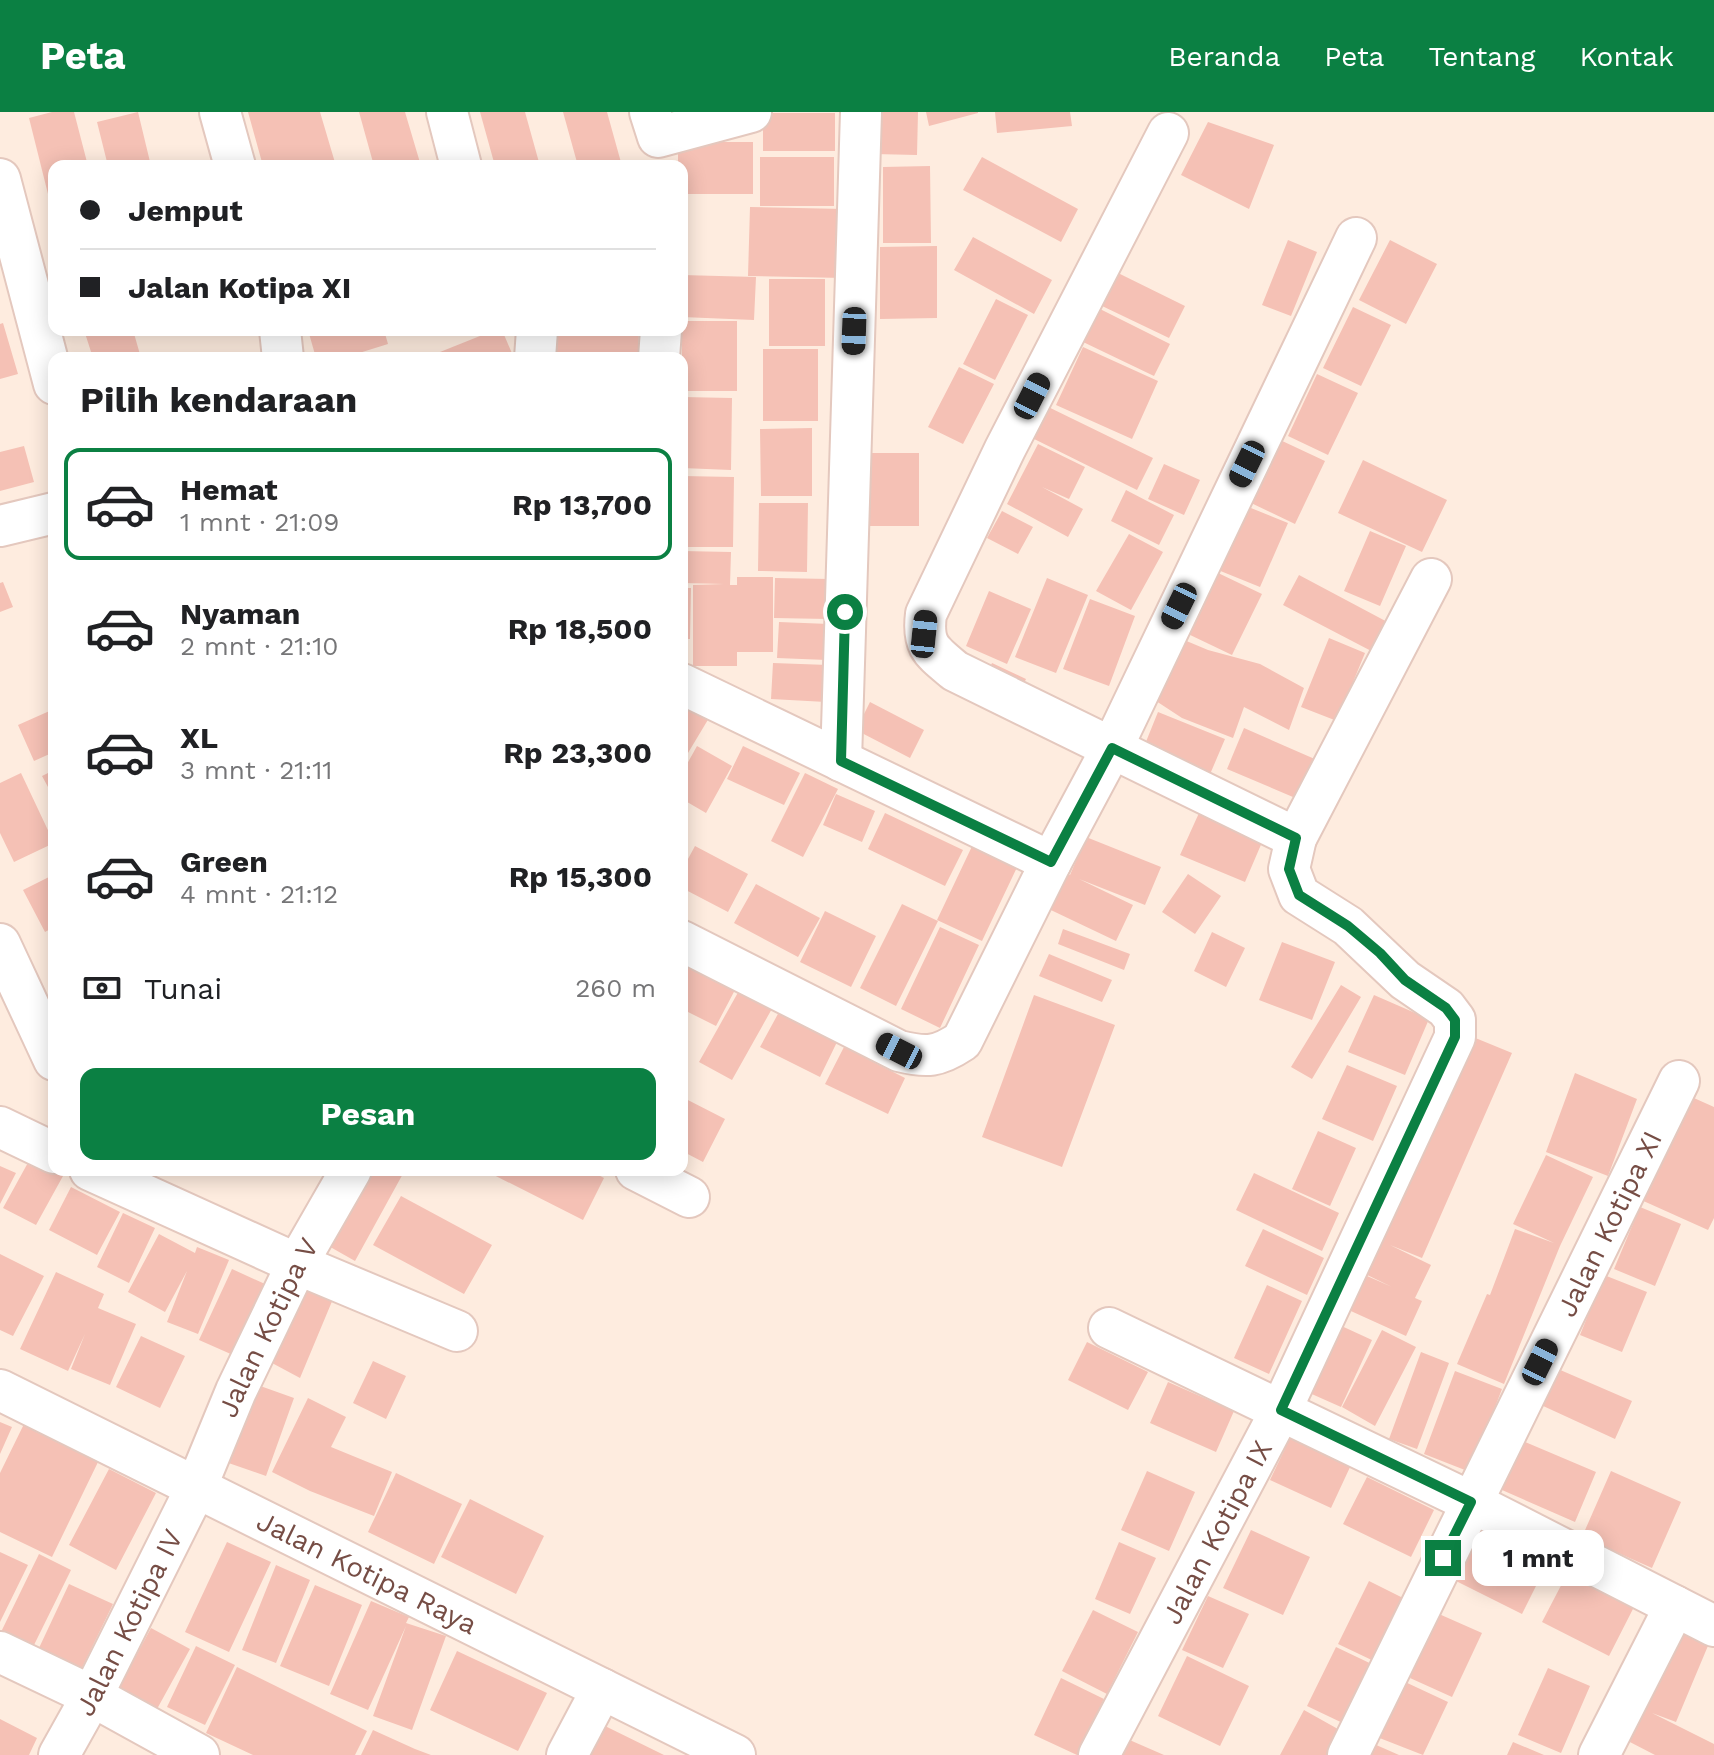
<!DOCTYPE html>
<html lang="id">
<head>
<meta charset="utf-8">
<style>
  :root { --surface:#fff; --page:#f2f2f2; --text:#202124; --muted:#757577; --line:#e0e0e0; --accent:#0b8043 }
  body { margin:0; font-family:"Work Sans",sans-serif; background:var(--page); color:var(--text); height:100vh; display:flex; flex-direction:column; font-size:30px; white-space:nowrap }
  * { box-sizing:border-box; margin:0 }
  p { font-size:26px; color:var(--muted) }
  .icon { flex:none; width:44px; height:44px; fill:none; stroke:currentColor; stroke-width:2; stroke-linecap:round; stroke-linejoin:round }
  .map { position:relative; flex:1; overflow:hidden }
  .details { position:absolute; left:48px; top:240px; width:640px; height:824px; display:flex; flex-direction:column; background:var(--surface); border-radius:16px; box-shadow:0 4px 20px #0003 }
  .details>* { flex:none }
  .hud { position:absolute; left:48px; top:48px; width:640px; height:176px; border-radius:16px; box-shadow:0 4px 20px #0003; display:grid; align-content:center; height:176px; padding:0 32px; background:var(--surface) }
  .end { position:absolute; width:36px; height:36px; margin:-18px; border:10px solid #0b8043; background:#fff; box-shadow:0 0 0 4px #fff }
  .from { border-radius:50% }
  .bubble { position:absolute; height:56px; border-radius:16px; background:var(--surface); box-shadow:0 4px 20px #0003; font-size:26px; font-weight:700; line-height:56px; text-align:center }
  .car { position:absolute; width:24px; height:48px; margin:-24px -12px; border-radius:10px; box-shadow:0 0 6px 2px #0007; background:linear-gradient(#222 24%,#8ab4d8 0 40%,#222 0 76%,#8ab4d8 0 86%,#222 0) }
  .hud b { display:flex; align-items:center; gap:28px; height:76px; font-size:30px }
  .hud b+b { border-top:2px solid var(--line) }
  .hud i { width:20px; height:20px; background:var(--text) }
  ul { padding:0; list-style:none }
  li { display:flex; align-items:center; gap:24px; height:112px; margin:0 16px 12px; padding:0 16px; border:4px solid transparent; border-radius:16px }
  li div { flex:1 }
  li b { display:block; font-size:30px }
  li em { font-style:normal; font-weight:700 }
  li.current { border-color:var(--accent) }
  li>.icon { width:72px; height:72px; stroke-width:1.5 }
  h2 { padding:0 32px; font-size:36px; line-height:96px }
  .pay { display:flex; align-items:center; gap:20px; height:88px; padding:0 32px; font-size:30px }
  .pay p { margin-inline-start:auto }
  .action { display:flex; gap:16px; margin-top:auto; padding:16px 32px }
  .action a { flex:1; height:92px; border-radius:16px; background:var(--accent); color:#fff; font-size:32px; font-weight:700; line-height:92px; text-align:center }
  header { display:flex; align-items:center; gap:48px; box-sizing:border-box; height:112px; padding:0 40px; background:var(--accent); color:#fff }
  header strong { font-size:38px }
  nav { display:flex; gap:44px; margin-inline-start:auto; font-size:28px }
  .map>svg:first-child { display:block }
</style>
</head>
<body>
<header>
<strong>Peta</strong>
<nav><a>Beranda</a><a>Peta</a><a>Tentang</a><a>Kontak</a></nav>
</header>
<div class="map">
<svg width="1714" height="1643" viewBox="0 0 1714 1643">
  <rect width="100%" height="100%" fill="#feecdf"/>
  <path fill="#f5c1b5" d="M 52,0 L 74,0 L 88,54 L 54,54 L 54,85 L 49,86 L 29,6 Z
    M 138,0 L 151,54 L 108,54 L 97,10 Z
    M 248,0 L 320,0 L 336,54 L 263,54 Z
    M 359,0 L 405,0 L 421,54 L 374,54 Z
    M 480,0 L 525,0 L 540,54 L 495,54 Z
    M 563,0 L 607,0 L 622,54 L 578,54 Z
    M 874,0 L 918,0 L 917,43 L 874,42 Z
    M 926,0 L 978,0 L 978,1 L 929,14 Z
    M 995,0 L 1070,0 L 1072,14 L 997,21 Z
    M 763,1 L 835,1 L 835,39 L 763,39 Z
    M 1208,10 L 1274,33 L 1249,97 L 1181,63 Z
    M 678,30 L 753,30 L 753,82 L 682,82 L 682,54 L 678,54 Z
    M 760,45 L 834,45 L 834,94 L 760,94 Z
    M 982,45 L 1078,97 L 1061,130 L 963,78 Z
    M 930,54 L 931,131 L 883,131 L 883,55 Z
    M 750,95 L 844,97 L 843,166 L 748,164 Z
    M 973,125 L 1052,168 L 1034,202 L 954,158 Z
    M 1288,128 L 1317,140 L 1291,204 L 1262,193 Z
    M 1390,128 L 1437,152 L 1406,212 L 1359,188 Z
    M 937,134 L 937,206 L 880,207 L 880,135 Z
    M 1116,160 L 1185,194 L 1169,226 L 1100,193 Z
    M 682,163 L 756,165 L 754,208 L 682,205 Z
    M 769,167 L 825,167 L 825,234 L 769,234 Z
    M 996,187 L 1028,203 L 995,268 L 963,252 Z
    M 1353,195 L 1391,213 L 1361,274 L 1323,256 Z
    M 1098,196 L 1170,232 L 1154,264 L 1081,229 Z
    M 682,209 L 737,209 L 737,279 L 682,279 Z
    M 3,211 L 18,262 L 0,267 L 0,212 Z
    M 84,218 L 133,218 L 141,246 L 93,246 Z
    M 308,218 L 384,218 L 388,232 L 343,246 L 316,246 Z
    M 495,218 L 502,218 L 514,246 L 437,246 L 435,242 Z
    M 544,218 L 639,218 L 638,246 L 542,246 Z
    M 1083,235 L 1158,269 L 1132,327 L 1056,293 Z
    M 763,237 L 818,237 L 818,309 L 763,309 Z
    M 959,255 L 994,272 L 963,332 L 928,315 Z
    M 1317,262 L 1358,281 L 1328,343 L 1288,324 Z
    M 682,285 L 732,286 L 731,358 L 682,356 Z
    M 1036,289 L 1153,346 L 1137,378 L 1020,320 Z
    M 812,316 L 812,384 L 761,384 L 760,317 Z
    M 1278,327 L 1325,349 L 1295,412 L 1249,390 Z
    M 1038,332 L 1085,355 L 1069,387 L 1042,375 L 1083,397 L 1068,425 L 1007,392 Z
    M 24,334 L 34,370 L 0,379 L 0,340 Z
    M 868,341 L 919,341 L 919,414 L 868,414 Z
    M 1363,348 L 1447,388 L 1422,440 L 1338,401 Z
    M 1164,352 L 1200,368 L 1184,403 L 1148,387 Z
    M 682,364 L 734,365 L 733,435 L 682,435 Z
    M 1126,378 L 1174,403 L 1159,433 L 1111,409 Z
    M 759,391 L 808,391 L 807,460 L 758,459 Z
    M 1246,394 L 1288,411 L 1260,475 L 1218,458 Z
    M 1002,399 L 1033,415 L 1018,442 L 987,426 Z
    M 1370,419 L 1406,434 L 1380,494 L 1344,479 Z
    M 1129,422 L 1163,440 L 1131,498 L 1096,479 Z
    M 682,439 L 731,440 L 730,473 L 737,473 L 737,465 L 773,465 L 773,540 L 737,540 L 737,554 L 693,554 L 693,473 L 724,472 L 682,471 Z
    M 1216,460 L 1262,482 L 1232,543 L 1186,521 Z
    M 1299,463 L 1393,513 L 1377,542 L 1283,493 Z
    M 775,466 L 830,467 L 828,507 L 774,506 Z
    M 1047,466 L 1088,483 L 1056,561 L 1015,545 Z
    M 3,470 L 13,495 L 0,500 L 0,471 Z
    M 682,476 L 691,476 L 690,527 L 682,527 Z
    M 989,479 L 1031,497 L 1007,552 L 966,534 Z
    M 1090,487 L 1135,504 L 1109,574 L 1063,557 Z
    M 779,510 L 829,512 L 827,548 L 777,546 Z
    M 1177,525 L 1208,538 L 1260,552 L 1304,576 L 1289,618 L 1244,595 L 1233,626 L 1182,606 L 1153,587 Z
    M 1329,526 L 1365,541 L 1337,609 L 1301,595 Z
    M 773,551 L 828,553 L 826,590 L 771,587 Z
    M 992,551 L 1026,567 L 1018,584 L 984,569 Z
    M 682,579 L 715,596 L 682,651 Z
    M 870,590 L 924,618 L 910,646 L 856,618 Z
    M 54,597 L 54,640 L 34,649 L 18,613 Z
    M 1158,600 L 1225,627 L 1205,674 L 1139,647 Z
    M 1244,616 L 1317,648 L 1300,688 L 1227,657 Z
    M 697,634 L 732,654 L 706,701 L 682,687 L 682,661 Z
    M 743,634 L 800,661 L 784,693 L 727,667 Z
    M 54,658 L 54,686 L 42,664 Z
    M 21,661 L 54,731 L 14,750 L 0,721 L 0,671 Z
    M 805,661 L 838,677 L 803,745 L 771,729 Z
    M 836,682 L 875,699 L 862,730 L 823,713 Z
    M 885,701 L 963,738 L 945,774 L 868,737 Z
    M 1199,701 L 1263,728 L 1245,770 L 1180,743 Z
    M 1086,725 L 1161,755 L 1145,793 L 1079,767 L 1133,793 L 1116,829 L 1034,790 L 1052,754 L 1070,763 Z
    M 975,728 L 1020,749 L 982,829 L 937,808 Z
    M 695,734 L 748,762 L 728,800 L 682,776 L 682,758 Z
    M 1188,762 L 1221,784 L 1195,822 L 1162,800 Z
    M 53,763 L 54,815 L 45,820 L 23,778 Z
    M 756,772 L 820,806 L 798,845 L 734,811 Z
    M 902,792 L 938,809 L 896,894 L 860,876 Z
    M 825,799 L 876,824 L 851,875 L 800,850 Z
    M 940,815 L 979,833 L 940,916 L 901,897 Z
    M 1063,817 L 1130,842 L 1124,858 L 1058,832 Z
    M 1212,820 L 1245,836 L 1226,875 L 1194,859 Z
    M 1282,830 L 1335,850 L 1312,908 L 1259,888 Z
    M 1049,842 L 1112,868 L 1102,890 L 1039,864 Z
    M 682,848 L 736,876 L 716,914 L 682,897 Z
    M 745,868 L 778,886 L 732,968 L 699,950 Z
    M 1341,873 L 1361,885 L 1312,967 L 1291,955 Z
    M 1034,883 L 1115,913 L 1062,1055 L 982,1025 Z
    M 1374,883 L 1429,907 L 1405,963 L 1348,940 Z
    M 779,900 L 837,930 L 820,965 L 760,935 Z
    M 1473,925 L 1512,941 L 1422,1146 L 1390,1133 L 1431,1153 L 1415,1186 L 1422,1189 L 1406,1224 L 1342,1195 L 1358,1160 L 1392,1175 L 1359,1159 L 1412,1059 L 1414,1060 Z
    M 844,935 L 905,966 L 888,1002 L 825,972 Z
    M 1347,953 L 1397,974 L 1373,1029 L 1322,1007 Z
    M 1575,961 L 1637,987 L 1608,1064 L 1546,1040 Z
    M 1685,982 L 1714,995 L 1714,1106 L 1708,1118 L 1639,1087 Z
    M 682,985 L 725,1007 L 703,1050 L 682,1039 Z
    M 1318,1019 L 1356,1036 L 1330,1094 L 1292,1077 Z
    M 1546,1043 L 1593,1065 L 1560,1134 L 1504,1272 L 1457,1252 L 1487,1182 L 1490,1183 L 1515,1117 L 1554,1131 L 1513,1112 Z
    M 30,1047 L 63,1064 L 36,1113 L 3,1096 Z
    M 0,1054 L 16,1061 L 0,1092 Z
    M 357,1058 L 405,1058 L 355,1149 L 318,1128 Z
    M 484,1058 L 589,1058 L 604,1066 L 583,1108 Z
    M 1254,1061 L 1339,1101 L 1322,1139 L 1236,1098 Z
    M 71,1075 L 120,1100 L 97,1143 L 49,1118 Z
    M 401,1084 L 492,1133 L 464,1182 L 373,1133 Z
    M 1640,1095 L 1681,1112 L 1655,1174 L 1614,1157 Z
    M 123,1101 L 155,1116 L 129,1171 L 97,1155 Z
    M 1263,1117 L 1324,1146 L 1307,1183 L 1245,1154 Z
    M 159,1122 L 195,1141 L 197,1135 L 229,1148 L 198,1222 L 167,1210 L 187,1159 L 165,1200 L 128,1180 Z
    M 0,1142 L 44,1164 L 13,1224 L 0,1218 Z
    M 232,1157 L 265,1172 L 233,1243 L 199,1228 Z
    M 304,1159 L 338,1175 L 300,1266 L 259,1244 Z
    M 56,1160 L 104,1182 L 98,1196 L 136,1212 L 110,1273 L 71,1257 L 85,1222 L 68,1259 L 20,1237 Z
    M 1604,1163 L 1647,1180 L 1622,1240 L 1580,1223 Z
    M 1267,1173 L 1302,1189 L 1269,1262 L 1234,1246 Z
    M 1335,1211 L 1372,1228 L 1341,1295 L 1305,1279 Z
    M 1382,1218 L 1416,1235 L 1375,1314 L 1342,1295 Z
    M 141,1224 L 185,1244 L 160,1296 L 116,1275 Z
    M 1087,1230 L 1148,1260 L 1128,1298 L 1068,1268 Z
    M 1421,1240 L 1449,1251 L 1417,1337 L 1389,1327 Z
    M 373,1249 L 406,1264 L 386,1307 L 353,1291 Z
    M 1558,1257 L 1632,1289 L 1615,1327 L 1541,1293 Z
    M 1455,1259 L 1502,1277 L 1470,1360 L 1424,1342 Z
    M 246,1269 L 294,1286 L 266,1364 L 217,1347 Z
    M 1168,1270 L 1234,1299 L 1216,1340 L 1150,1311 Z
    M 308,1286 L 346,1305 L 331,1335 L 392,1360 L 374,1404 L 310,1379 L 272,1360 Z
    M 0,1310 L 12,1315 L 0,1342 Z
    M 24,1312 L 99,1348 L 52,1445 L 0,1420 L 0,1361 Z
    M 1291,1324 L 1351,1353 L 1331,1396 L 1270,1368 Z
    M 1523,1329 L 1596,1360 L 1575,1410 L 1502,1378 Z
    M 109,1357 L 156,1381 L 116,1458 L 69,1433 Z
    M 1147,1359 L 1195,1380 L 1169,1439 L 1121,1418 Z
    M 1611,1359 L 1681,1390 L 1652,1456 L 1582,1425 Z
    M 396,1361 L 462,1392 L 434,1452 L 368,1420 Z
    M 1367,1365 L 1434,1398 L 1411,1445 L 1343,1412 Z
    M 470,1387 L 544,1424 L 516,1482 L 441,1445 Z
    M 1251,1418 L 1310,1445 L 1283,1503 L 1223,1476 Z
    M 1476,1422 L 1545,1456 L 1522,1502 L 1454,1468 Z
    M 227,1430 L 271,1450 L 229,1540 L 185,1520 Z
    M 1119,1430 L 1156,1446 L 1130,1502 L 1095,1487 Z
    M 0,1440 L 28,1453 L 0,1510 Z
    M 39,1442 L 71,1458 L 33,1535 L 1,1520 Z
    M 276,1453 L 310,1468 L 276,1551 L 242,1538 Z
    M 1568,1460 L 1635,1493 L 1609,1544 L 1542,1510 Z
    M 1369,1469 L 1409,1489 L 1378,1551 L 1338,1532 Z
    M 69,1472 L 113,1492 L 82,1556 L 39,1536 Z
    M 315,1473 L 362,1493 L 329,1574 L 280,1554 Z
    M 1208,1484 L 1249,1502 L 1223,1556 L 1182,1538 Z
    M 371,1489 L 409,1505 L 406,1511 L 446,1524 L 412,1618 L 373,1604 L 406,1514 L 368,1598 L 330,1582 Z
    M 1093,1498 L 1138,1520 L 1107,1582 L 1062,1559 Z
    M 1439,1502 L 1482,1521 L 1452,1585 L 1410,1566 Z
    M 1676,1515 L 1710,1529 L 1676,1610 L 1652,1601 L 1714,1632 L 1714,1643 L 1655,1643 L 1626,1628 Z
    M 151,1516 L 190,1537 L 157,1597 L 118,1577 Z
    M 196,1534 L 235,1553 L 205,1613 L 167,1595 Z
    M 1336,1535 L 1380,1556 L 1351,1615 L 1307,1594 Z
    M 457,1539 L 547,1581 L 518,1639 L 430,1598 Z
    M 1187,1544 L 1249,1574 L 1220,1634 L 1158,1604 Z
    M 237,1555 L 367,1619 L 355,1643 L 253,1643 L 206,1621 Z
    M 1548,1556 L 1590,1574 L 1561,1641 L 1518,1623 Z
    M 1061,1566 L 1104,1587 L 1077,1643 L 1034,1623 Z
    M 1403,1569 L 1448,1590 L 1423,1643 L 1377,1625 Z
    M 1304,1598 L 1345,1621 L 1333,1643 L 1280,1643 Z
    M 0,1607 L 37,1626 L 29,1643 L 0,1643 Z
    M 603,1613 L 664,1643 L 588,1643 Z
    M 373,1618 L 415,1637 L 431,1643 L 361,1643 Z
    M 1125,1626 L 1164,1643 L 1117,1643 Z
    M 1513,1630 L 1544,1643 L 1507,1643 Z
    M 1374,1632 L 1399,1643 L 1369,1643 Z"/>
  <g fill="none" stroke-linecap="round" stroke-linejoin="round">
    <g stroke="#e4c8be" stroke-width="44">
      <g id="street">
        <path d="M 220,0 L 235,54"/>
        <path d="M 447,0 L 461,54"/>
        <path d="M 650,0 L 658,25 L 751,0"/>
        <path d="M 1168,21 L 1005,337 L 926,502 C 922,534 931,539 955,559 L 1112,636 L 1356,126"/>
        <path d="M 0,67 L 54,272"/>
        <path d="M 280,218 L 283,246"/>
        <path d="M 535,246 L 537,218"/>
        <path d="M 659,246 L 661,218"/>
        <path d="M 0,414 L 54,401"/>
        <path d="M 682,572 L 1051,750 L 1112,636 L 1296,726 L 1431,467"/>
        <path d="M 841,649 L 861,0"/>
        <path d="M 682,829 L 899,939 C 927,946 938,945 962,929 L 1051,750"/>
        <path d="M 0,832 L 54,948"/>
        <path d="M 0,1015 L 54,1041"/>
        <path d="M 90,1058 L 297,1152 L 457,1219"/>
        <path d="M 636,1058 L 689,1085"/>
        <path d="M 1109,1216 L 1471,1390 L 1714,1514"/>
        <path id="s1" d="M 0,1278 L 735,1643"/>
        <path d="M 0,1540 L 92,1584 L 199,1643"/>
        <path id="s2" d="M 59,1643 L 92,1584 L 196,1376 L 236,1279 L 297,1152 L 351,1058"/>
        <path d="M 567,1643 L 602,1577"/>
        <path id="s3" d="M 1099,1643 L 1281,1298 L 1455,925 L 1455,908 L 1446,896 L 1405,868 L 1348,814 L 1299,783 L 1289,757 L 1296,726"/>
        <path id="s4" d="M 1348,1643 L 1679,969"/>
        <path d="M 1599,1643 L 1675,1494"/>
      </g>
    </g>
    <use href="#street" stroke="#fff" stroke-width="40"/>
  </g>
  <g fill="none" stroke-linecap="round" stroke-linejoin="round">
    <path stroke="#0b8043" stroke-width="10" d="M 845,500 L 841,649 L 1051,750 L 1112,636 L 1296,726 L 1289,757 L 1299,783 L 1348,814 L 1380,841 L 1405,868 L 1446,896 L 1455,908 L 1455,925 L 1281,1298 L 1471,1390 L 1443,1446"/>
  </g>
  <g text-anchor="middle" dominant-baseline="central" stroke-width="8" stroke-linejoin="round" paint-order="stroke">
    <g font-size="28" fill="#764d45" stroke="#fff1e7">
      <text stroke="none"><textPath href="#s4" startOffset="592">Jalan Kotipa XI</textPath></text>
      <text stroke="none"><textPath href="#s2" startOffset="476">Jalan Kotipa V</textPath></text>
      <text stroke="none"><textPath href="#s3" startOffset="252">Jalan Kotipa IX</textPath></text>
      <text stroke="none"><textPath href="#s1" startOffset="410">Jalan Kotipa Raya</textPath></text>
      <text stroke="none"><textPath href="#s2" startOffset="150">Jalan Kotipa IV</textPath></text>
    </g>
  </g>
</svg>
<i class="end from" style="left:845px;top:500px"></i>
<i class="end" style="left:1443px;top:1446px"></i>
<div class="bubble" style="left:1472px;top:1418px;width:132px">1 mnt</div>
<i class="car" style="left:854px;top:219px;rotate:182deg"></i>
<i class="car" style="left:1032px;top:284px;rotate:27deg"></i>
<i class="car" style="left:1247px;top:352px;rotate:206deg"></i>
<i class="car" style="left:1179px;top:494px;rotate:206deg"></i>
<i class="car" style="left:924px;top:522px;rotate:6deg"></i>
<i class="car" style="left:899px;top:939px;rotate:297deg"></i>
<i class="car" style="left:1540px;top:1250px;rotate:26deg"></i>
<div class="hud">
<b><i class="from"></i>Jemput</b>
<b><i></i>Jalan Kotipa XI</b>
</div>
<section class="details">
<h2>Pilih kendaraan</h2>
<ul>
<li class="current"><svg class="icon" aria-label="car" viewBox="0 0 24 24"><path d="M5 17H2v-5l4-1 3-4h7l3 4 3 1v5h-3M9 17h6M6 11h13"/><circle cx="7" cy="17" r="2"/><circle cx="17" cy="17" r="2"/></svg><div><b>Hemat</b><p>1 mnt · 21:09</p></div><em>Rp 13,700</em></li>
<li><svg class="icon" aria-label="car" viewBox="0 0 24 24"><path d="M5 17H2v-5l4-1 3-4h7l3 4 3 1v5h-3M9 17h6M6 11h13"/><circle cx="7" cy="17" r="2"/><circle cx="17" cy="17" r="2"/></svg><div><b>Nyaman</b><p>2 mnt · 21:10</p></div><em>Rp 18,500</em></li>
<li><svg class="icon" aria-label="car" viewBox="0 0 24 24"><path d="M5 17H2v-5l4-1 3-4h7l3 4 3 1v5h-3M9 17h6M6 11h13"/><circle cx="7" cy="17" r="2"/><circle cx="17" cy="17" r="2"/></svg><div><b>XL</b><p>3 mnt · 21:11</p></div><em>Rp 23,300</em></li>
<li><svg class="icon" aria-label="car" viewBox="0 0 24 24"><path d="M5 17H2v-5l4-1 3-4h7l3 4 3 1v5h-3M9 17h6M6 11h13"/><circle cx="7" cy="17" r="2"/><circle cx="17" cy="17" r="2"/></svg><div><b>Green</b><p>4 mnt · 21:12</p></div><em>Rp 15,300</em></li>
</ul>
<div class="pay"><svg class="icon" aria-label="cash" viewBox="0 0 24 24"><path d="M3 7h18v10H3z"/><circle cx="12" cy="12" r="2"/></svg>Tunai<p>260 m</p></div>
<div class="action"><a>Pesan</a></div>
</section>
</div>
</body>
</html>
